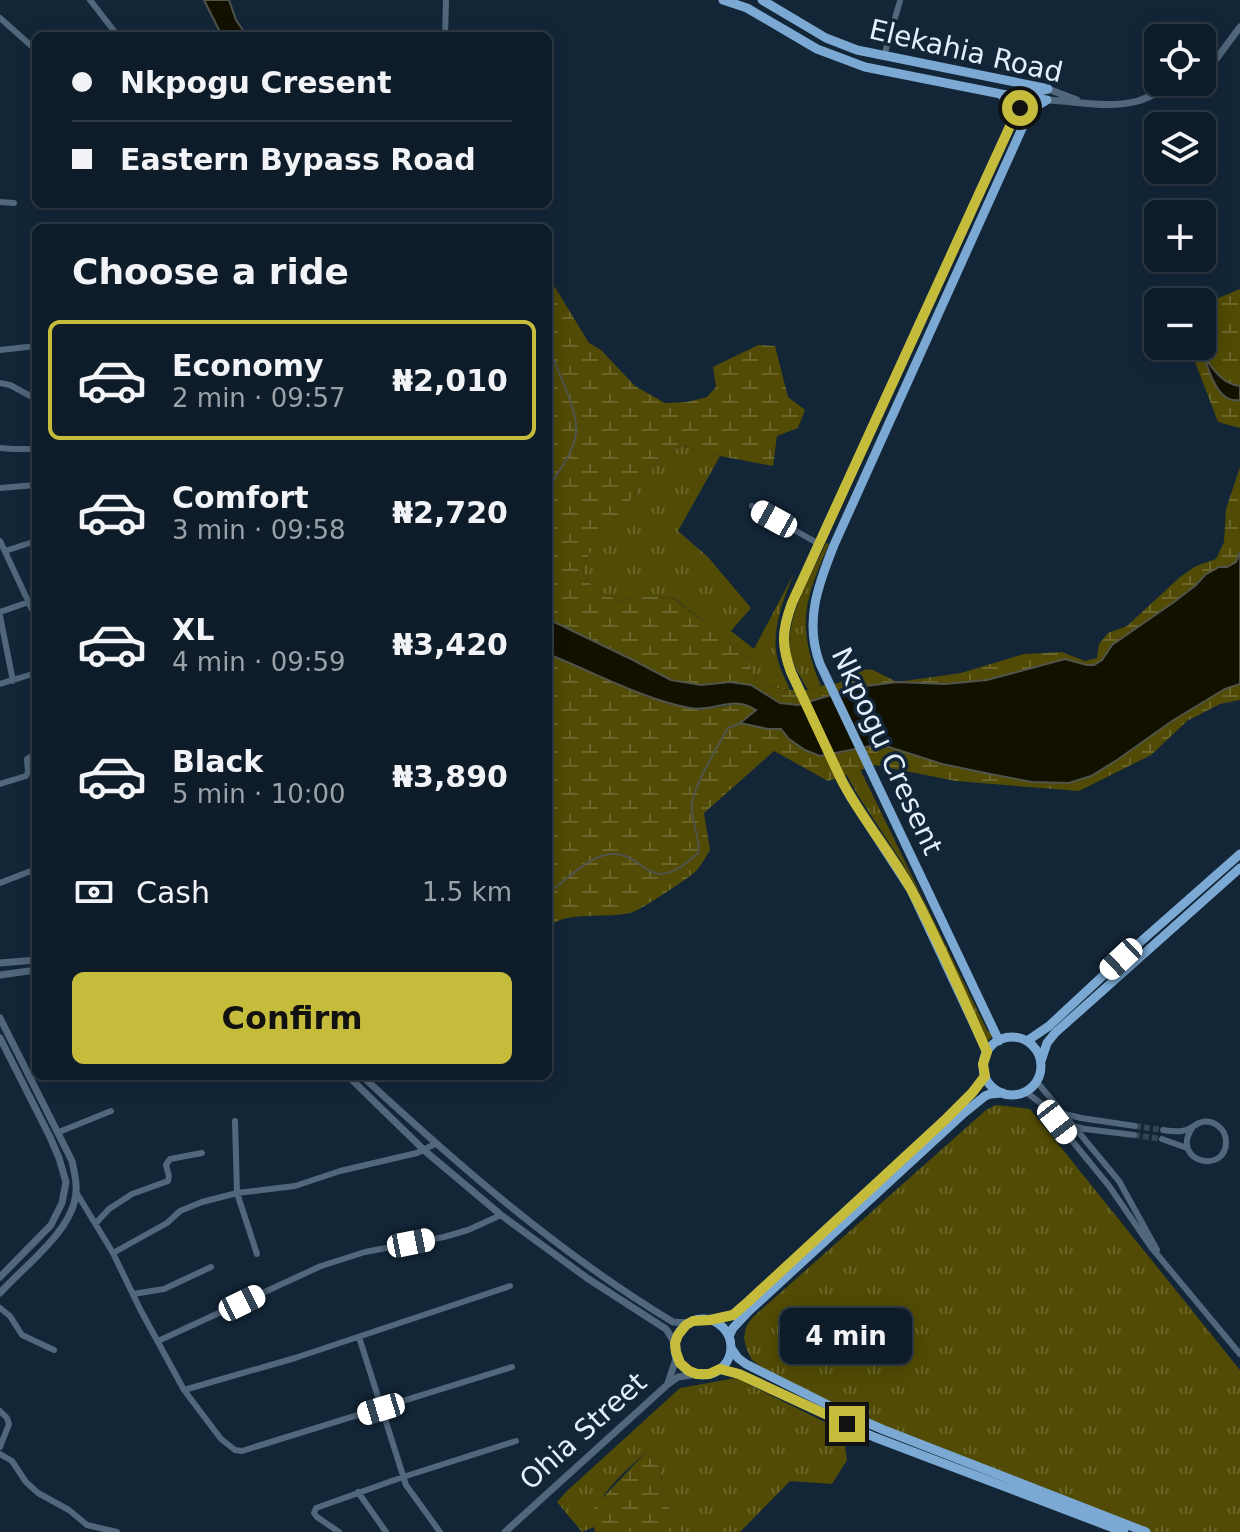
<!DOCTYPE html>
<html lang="en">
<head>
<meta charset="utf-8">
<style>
  :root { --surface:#0e1c2a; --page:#1c2936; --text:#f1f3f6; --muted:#9ba1a8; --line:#2e3a47; --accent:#c6bc3c }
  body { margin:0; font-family:"DejaVu Sans",sans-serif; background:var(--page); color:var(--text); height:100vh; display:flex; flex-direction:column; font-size:30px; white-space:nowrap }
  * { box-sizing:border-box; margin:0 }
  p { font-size:26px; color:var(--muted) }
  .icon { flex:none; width:44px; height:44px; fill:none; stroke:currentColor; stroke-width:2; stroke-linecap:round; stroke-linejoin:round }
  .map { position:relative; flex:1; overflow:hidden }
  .drawer { position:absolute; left:32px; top:224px; width:520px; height:856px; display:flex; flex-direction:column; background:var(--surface); border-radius:12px; box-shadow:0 4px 20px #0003,0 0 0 2px var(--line) }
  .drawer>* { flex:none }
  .hud { position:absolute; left:32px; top:32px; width:520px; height:176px; border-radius:12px; box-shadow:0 4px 20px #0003,0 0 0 2px var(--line); display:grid; align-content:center; height:176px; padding:0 40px; background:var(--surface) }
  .controls { position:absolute; left:1144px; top:24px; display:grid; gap:16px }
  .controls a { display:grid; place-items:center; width:72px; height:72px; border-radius:12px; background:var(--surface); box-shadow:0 4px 20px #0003,0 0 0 2px var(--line); font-size:40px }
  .end { position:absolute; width:36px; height:36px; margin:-18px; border:10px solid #c6bc3c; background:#111; box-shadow:0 0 0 4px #111 }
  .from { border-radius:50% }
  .bubble { position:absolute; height:56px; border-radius:12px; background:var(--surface); box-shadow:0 4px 20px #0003,0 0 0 2px var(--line); font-size:26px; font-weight:700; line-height:56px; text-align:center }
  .car { position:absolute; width:24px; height:48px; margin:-24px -12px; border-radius:10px; box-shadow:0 0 6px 2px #0007; background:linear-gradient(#fff 24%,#345 0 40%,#fff 0 76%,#345 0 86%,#fff 0) }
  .hud b { display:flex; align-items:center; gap:28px; height:76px; font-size:30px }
  .hud b+b { border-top:2px solid var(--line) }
  .hud i { width:20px; height:20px; background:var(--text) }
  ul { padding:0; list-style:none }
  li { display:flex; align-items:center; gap:24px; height:120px; margin:0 16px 12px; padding:0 24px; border:4px solid transparent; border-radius:12px }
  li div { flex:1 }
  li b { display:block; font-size:30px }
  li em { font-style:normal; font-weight:700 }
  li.selected { border-color:var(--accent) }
  li>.icon { width:72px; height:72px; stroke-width:1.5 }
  h2 { padding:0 40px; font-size:36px; line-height:96px }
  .pay { display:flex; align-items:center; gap:20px; height:88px; padding:0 40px; font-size:30px }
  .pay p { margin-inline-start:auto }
  .cta { display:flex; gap:16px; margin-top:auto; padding:16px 40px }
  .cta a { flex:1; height:92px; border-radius:12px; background:var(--accent); color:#111; font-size:32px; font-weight:700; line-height:92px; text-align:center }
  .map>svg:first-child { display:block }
</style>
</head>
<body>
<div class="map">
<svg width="1240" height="1532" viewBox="0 0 1240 1532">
  <defs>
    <pattern id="grass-tufts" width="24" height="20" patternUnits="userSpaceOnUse" patternTransform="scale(2)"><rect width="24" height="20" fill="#514b05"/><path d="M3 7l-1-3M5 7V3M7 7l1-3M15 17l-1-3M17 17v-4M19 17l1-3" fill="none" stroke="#6a652a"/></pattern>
    <pattern id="wetland-marsh" width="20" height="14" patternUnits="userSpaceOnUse" patternTransform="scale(2)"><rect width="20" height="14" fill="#514b05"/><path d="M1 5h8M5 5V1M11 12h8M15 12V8" fill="none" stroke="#6a652a"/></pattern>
  </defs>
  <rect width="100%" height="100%" fill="#132638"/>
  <path fill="url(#grass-tufts)" d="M 683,446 L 720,456 L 678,531 L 708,557 L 751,608 L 731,631 L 754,649 L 793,575 C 783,602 770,631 778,661 C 781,671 786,681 790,690 L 769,687 L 752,675 L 749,660 L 715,630 L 674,598 L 642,596 L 620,601 L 596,591 L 584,575 L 583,564 L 609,524 L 629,502 L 663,453 Z
    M 826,543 L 829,544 C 804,601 796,626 821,686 L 808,690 C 801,678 792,664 790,650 C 785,619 813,571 826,543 Z
    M 860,769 L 987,1030 L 993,1036 L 987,1041 L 919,892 L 901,861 L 859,797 L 846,774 Z
    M 996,1105 L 1030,1109 L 1240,1370 L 1240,1532 L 1148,1532 L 925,1446 L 777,1378 L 752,1360 L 747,1350 L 744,1338 L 746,1327 L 752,1318 L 986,1110 Z
    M 736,1378 L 843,1431 L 847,1460 L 832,1484 L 790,1481 L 740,1532 L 681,1532 L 663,1496 L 660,1463 L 644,1454 C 627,1469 589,1502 594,1527 L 582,1532 L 557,1502 L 567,1491 L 680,1388 Z"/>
  <path fill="url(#wetland-marsh)" d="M 548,276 L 589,343 L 601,350 L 635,386 L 665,403 L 687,402 L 707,397 L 716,387 L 713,367 L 758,345 L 775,346 L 788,397 L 805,410 L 798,428 L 777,436 L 773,466 L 720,456 L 683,446 L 663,453 L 629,502 L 609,524 L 583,564 L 584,575 L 596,591 L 620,601 L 642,596 L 673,598 L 715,630 L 749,660 L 752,675 L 769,687 L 790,690 L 808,690 L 821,686 L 838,683 L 850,678 L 854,672 L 863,669 L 873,670 L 897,682 L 961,673 L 1024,654 L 1062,652 L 1085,661 L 1097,658 L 1099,644 L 1108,633 L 1127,626 L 1180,577 L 1196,566 L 1216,559 L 1224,542 L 1226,509 L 1240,467 L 1240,568 L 1105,665 L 1030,686 L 858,687 L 798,705 L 780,703 L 751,685 L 730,682 L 701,685 L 671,680 L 631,659 L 548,619 Z
    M 1240,289 L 1240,428 L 1218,422 L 1189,346 L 1202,346 L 1202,305 Z
    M 548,654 L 668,704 L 701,710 L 744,703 L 756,710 L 745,718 L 768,729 L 781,729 L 789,739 L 820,756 L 876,745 L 889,747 L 942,764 L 1032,782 L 1069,783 L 1091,776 L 1117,760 L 1172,721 L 1225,689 L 1240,684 L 1240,700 L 1220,704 L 1187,721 L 1151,755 L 1079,791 L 956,781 L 875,765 L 828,781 L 774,751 L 704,813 L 710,850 C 706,857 701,865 696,871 C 689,878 642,909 633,912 C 608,920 565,909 548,928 Z
    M 644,1454 L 660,1463 L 663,1496 L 681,1532 L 595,1532 L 592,1519 L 594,1507 Z"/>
  <path fill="#121100" stroke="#51544b" stroke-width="2" d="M 204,0 L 229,0 L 236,20 L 247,36 L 222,36 Z
    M 1204,357 C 1214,370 1222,384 1240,386 L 1240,400 C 1218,404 1210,373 1204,357 Z
    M 1240,552 L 1240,684 L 1225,689 L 1172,721 L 1117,760 L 1091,776 L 1069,783 L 1032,782 L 990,774 L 942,764 L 889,747 L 876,745 L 820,756 L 805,750 L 789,739 L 781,729 L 768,729 L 740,723 L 756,710 C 731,694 715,713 689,708 C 643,699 593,672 548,654 L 548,619 L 631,659 L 671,680 L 701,685 L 730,682 L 751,685 L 780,703 L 798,705 L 858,687 L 897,682 L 945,684 L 987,680 L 1065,659 L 1087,665 L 1094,665 L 1102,660 L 1112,645 L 1174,602 L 1196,585 L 1205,575 L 1219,567 L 1227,567 L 1236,562 Z"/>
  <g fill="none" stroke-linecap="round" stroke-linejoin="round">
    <path stroke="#51544b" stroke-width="2" d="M 548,354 L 552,356 L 556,365 C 563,383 575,407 576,426 C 578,447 559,471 548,488
      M 548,893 C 564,882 586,859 605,855 C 648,846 644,904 699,852 C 699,836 692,823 692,808 C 691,789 718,746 728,728 L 741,723"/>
    <path stroke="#324455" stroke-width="6" stroke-dasharray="6 3" stroke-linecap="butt" d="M 1135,1126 L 1163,1130
      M 1134,1135 L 1162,1139"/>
    <path stroke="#51677b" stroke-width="6" d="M 90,0 L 118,36
      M 0,18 L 36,50
      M 445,36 L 446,0
      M 884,56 L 900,1
      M 0,202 L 14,203
      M 0,350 L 36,346
      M 0,383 L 10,385 L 36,399
      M 0,448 L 13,449 L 36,449
      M 0,488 L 36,485
      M 752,506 L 819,544
      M 0,541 L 36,618
      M 5,551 L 36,541
      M 0,612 L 29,602
      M 0,616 L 13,681
      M 0,684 L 36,673
      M 0,784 L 26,776 L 28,772 L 27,759 L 36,753
      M 0,883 L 36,869
      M 1037,1082 L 1119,1181 L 1157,1250
      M 1026,1092 L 1043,1105 L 1109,1186 L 1151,1247 L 1240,1354
      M 1064,1114 L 1081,1118 L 1135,1126
      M 235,1121 L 237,1193 L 257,1254
      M 1057,1122 L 1085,1129 L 1134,1135
      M 1163,1130 C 1169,1131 1176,1132 1182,1131 C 1189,1130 1193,1126 1199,1123 C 1212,1118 1226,1128 1226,1142 C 1226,1175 1170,1162 1192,1128
      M 59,1132 L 111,1111
      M 1162,1139 L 1187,1148
      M 76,1192 L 113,1253 L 140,1309 L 184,1390 L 221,1439 L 235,1450 L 242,1451 L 512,1367
      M 96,1223 L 109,1209 L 132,1194 L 168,1181 L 169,1176 L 166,1165 L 170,1159 L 202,1153
      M 113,1253 L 167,1223 L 180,1211 L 202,1202 L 237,1193 L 295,1186 L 340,1171 L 417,1153 L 435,1144
      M 133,1294 L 164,1289 L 211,1267
      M 0,1308 L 10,1316 L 22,1335 L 54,1350
      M 359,1337 L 406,1485 L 440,1532
      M 158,1341 L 321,1266 L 365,1252 L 444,1237 L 468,1230 L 501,1215
      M 184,1390 L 295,1358 L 510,1286
      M 0,1411 L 7,1418 L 9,1424 L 0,1447
      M 0,1454 L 12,1461 L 26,1482 L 38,1493 L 69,1510 L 87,1525 L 117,1532
      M 358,1492 L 386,1532
      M 339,1532 L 317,1517 L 314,1513 L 316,1508 L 403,1477 L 516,1441"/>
    <path stroke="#51677b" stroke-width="7" d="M 1202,70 L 1217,58 L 1240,27
      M 1048,89 L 1077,100
      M 1047,100 C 1077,101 1109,109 1138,101 C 1153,97 1164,87 1179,82
      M 0,963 L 36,960
      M 0,975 L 36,970
      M 0,1018 L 72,1161 C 74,1171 77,1181 76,1192 C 74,1230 24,1266 0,1293
      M 0,1038 L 50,1137 L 59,1158 L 66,1182 L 62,1203 L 51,1225 L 0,1277
      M 348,1076 L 425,1151 L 501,1215 L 587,1278 L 666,1329 L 675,1343
      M 362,1076 C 459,1166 560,1254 673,1322 L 689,1323
      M 668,1383 L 677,1356
      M 505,1532 L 667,1385 L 678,1377 L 697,1374"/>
    <path stroke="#7ba9d3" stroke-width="9" d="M 723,0 L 747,8 L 817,49 L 865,67 L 1001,94 L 1047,100
      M 762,0 L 826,38 L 857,50 L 1044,88
      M 1001,94 L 1010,106 L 1011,123
      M983 1066a29 29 0 1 1 58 0a29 29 0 1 1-58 0Z
      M 999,1041 L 820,664 C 804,622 818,585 834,545 L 1024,124 L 1037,106 L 1047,100
      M 1027,1041 L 1049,1026 L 1121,959 L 1240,854
      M 987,1052 L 911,890 L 850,796 L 841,779 L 791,672 C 781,645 782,630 792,603 L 1011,124 C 1022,106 1025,93 1048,89
      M 1041,1061 L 1047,1043 L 1055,1033 L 1240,868
      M675 1347a28 28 0 1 1 56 0a28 28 0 1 1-56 0Z
      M 710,1320 L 733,1315 L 749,1301 L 945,1120 L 972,1093 L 985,1076
      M 729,1336 L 733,1328 L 749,1311 L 964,1113 L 985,1096 L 990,1094 L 1003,1093
      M 731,1348 L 738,1358 L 746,1364 L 838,1410 L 884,1430 L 1146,1532
      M 720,1369 L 739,1374 L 874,1437 L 1124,1532"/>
  </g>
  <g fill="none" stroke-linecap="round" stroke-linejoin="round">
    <path stroke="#c6bc3c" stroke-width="10" d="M 847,1424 L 739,1374 L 720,1369 L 709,1374 L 697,1374 L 689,1371 L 680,1363 L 676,1352 L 675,1343 L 678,1335 L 686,1325 L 693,1321 L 710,1320 L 733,1315 L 749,1301 L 945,1120 L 972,1093 L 985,1076 L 983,1064 L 987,1052 C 963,998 939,941 911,889 C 890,851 861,818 841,779 L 791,672 C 781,645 782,630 792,603 L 1011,124 L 1020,108"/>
  </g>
  <g text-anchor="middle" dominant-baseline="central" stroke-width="7" stroke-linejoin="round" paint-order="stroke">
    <g font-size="28" fill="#e3effb" stroke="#132638">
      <text transform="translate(966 51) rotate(13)">Elekahia Road</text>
      <text transform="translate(887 751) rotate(65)">Nkpogu Cresent</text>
      <text transform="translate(583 1431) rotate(-42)">Ohia Street</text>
    </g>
  </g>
</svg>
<div class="controls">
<a><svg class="icon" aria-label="locate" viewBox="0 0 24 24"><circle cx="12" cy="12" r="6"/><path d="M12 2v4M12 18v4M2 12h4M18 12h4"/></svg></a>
<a><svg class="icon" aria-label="layers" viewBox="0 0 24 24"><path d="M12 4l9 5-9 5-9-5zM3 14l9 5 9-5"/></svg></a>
<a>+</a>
<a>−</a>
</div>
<i class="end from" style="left:1020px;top:108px"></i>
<i class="end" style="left:847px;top:1424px"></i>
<div class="bubble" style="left:780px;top:1308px;width:132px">4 min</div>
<i class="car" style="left:774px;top:519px;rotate:299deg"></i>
<i class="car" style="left:1121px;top:959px;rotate:227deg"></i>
<i class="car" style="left:1057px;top:1122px;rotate:142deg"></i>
<i class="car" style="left:411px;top:1243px;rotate:79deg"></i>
<i class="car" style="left:242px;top:1303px;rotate:64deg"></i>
<i class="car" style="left:381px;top:1409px;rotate:253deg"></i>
<div class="hud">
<b><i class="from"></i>Nkpogu Cresent</b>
<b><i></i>Eastern Bypass Road</b>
</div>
<section class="drawer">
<h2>Choose a ride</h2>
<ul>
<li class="selected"><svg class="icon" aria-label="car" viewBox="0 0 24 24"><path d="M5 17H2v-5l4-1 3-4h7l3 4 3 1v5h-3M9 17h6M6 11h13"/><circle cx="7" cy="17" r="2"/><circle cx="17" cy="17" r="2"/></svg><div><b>Economy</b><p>2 min · 09:57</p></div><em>₦2,010</em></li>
<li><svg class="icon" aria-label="car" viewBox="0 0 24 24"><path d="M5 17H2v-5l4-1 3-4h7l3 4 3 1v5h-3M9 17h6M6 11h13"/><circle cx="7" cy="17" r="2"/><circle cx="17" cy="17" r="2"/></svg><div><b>Comfort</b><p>3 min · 09:58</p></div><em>₦2,720</em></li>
<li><svg class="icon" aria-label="car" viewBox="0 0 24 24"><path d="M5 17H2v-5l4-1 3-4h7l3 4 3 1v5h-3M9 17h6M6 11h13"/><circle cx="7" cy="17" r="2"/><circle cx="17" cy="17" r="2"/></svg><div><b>XL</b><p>4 min · 09:59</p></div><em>₦3,420</em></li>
<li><svg class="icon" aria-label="car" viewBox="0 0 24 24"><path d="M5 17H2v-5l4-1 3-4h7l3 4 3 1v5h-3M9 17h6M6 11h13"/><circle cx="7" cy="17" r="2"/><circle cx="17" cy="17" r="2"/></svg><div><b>Black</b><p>5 min · 10:00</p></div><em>₦3,890</em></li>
</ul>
<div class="pay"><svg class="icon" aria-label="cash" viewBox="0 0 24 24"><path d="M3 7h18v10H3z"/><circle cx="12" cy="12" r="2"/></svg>Cash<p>1.5 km</p></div>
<div class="cta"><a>Confirm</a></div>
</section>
</div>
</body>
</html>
